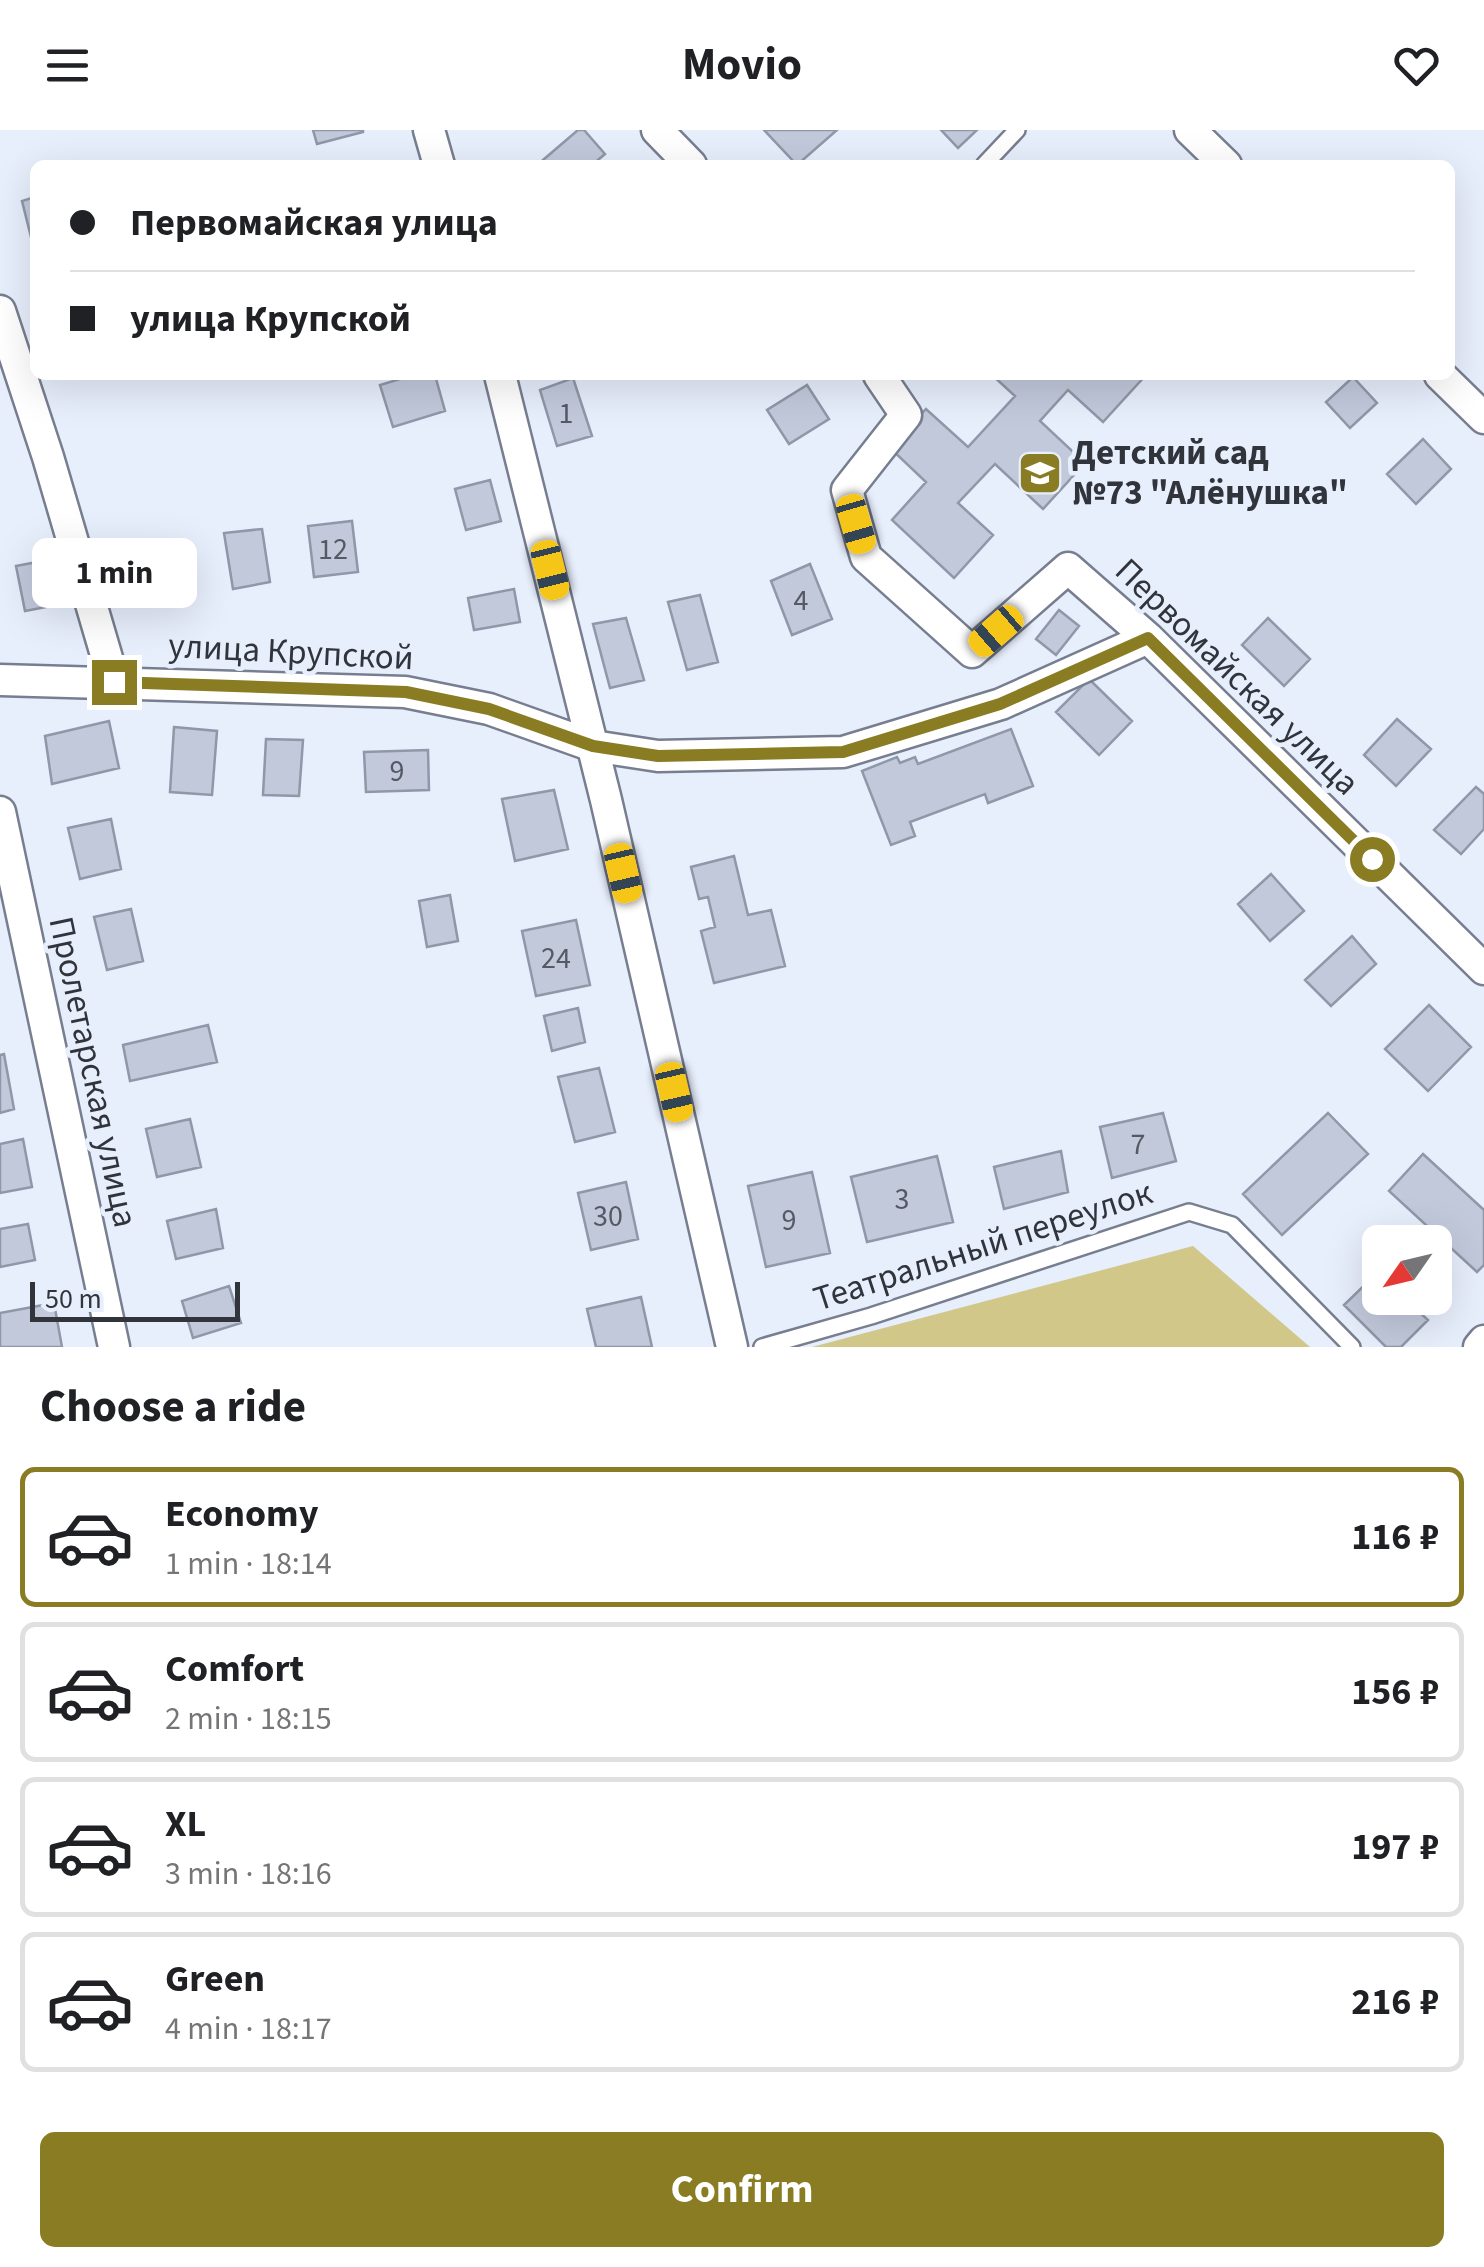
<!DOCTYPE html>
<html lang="en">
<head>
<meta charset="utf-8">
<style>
  :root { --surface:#fff; --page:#f6f6f6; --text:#202124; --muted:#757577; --line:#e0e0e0; --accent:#897c22 }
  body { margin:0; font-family:"Source Sans 3",sans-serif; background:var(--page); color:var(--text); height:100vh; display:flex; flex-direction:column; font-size:38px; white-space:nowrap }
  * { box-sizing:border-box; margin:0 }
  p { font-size:32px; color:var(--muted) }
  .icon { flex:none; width:55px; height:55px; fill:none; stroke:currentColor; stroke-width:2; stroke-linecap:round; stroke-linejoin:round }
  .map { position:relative; height:1217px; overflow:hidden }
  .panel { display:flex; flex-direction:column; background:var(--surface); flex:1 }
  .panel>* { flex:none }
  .guide { position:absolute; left:30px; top:30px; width:1425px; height:220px; border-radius:15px; box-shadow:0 10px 40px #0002; display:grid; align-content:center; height:220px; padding:0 40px; background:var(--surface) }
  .needle { width:65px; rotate:236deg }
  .controls { position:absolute; left:1362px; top:1095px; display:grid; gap:20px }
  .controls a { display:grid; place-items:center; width:90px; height:90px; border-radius:15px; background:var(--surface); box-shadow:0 10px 40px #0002; font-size:50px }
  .scale { position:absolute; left:30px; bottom:25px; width:210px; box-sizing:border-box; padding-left:10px; border:5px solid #31343b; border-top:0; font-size:28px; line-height:35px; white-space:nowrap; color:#31343b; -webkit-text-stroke:8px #e7eefc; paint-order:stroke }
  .end { position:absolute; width:45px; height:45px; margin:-22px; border:12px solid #897c22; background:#fff; box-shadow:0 0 0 5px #fff }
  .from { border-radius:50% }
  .bubble { position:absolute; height:70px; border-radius:15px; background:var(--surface); box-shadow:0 10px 40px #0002; font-size:32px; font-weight:700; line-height:70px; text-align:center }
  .car { position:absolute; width:30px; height:60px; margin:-30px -15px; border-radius:12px; box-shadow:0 0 8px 2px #0007; background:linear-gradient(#f5c518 24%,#345 0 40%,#f5c518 0 76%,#345 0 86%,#f5c518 0) }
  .guide b { display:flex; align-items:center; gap:35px; height:95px; font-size:38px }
  .guide b+b { border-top:2px solid var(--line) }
  .guide i { width:25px; height:25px; background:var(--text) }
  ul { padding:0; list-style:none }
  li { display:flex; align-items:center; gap:30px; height:140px; margin:0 20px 15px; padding:0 20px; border:5px solid var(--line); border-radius:15px }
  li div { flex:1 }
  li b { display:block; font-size:38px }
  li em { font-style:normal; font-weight:700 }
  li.on { border-color:var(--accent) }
  li>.icon { width:90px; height:90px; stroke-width:1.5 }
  h2 { padding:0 40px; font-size:45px; line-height:120px }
  .action { display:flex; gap:20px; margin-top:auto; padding:20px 40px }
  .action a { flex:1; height:115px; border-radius:15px; background:var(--accent); color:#fff; font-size:40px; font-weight:700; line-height:115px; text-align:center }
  header { display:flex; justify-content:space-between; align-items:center; height:130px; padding:0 40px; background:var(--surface); font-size:45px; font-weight:700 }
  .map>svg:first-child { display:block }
</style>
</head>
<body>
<header><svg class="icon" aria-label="menu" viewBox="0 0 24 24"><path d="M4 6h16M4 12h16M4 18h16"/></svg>Movio<svg class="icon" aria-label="heart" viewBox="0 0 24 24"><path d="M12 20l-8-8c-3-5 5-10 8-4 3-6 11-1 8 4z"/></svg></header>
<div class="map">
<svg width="1484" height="1217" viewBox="0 0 1484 1217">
  <rect width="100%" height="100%" fill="#e7eefc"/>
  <path fill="#d0c789" d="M 1193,1116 L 1310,1217 L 812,1217 Z"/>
  <path fill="#c1c9db" stroke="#9097a8" stroke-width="2.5" d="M 313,0 L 363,0 L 363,2 L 317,14 Z
    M 578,0 L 584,0 L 605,24 L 592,35 L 547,35 L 543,30 Z
    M 764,0 L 837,0 L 797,35 Z
    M 941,0 L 977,0 L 958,18 Z
    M 35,67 L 35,115 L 33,115 L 22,71 Z
    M 413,245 L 435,245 L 445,281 L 393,297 L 380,255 Z
    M 992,245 L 1146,245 L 1103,292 L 1068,260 L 1040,291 L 1085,333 L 1043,379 L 995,334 L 958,373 L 993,405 L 954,448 L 892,390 L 926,352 L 890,318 L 926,279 L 968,317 L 1015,266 Z
    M 1353,247 L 1377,273 L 1350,298 L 1326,272 Z
    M 573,248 L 592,306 L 557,316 L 540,260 Z
    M 807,255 L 829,289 L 789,314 L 767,280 Z
    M 1423,309 L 1451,339 L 1416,374 L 1387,344 Z
    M 490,350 L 501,391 L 466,400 L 455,359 Z
    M 352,391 L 358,442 L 314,447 L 308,396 Z
    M 262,399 L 270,452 L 233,459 L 224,403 Z
    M 167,416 L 175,464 L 125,472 L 117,424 Z
    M 58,428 L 67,473 L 25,481 L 16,436 Z
    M 810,434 L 832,489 L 792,505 L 771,451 Z
    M 514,459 L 520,492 L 474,500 L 468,468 Z
    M 700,465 L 718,532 L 687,540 L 668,472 Z
    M 1059,480 L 1079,496 L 1056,525 L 1036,509 Z
    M 626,488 L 644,550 L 610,558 L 593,494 Z
    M 1268,488 L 1310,529 L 1284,556 L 1242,515 Z
    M 1089,549 L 1132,591 L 1099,625 L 1056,582 Z
    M 1397,589 L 1431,619 L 1396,656 L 1364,625 Z
    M 109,591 L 119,638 L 52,654 L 45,606 Z
    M 174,597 L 217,601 L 212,665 L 170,662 Z
    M 1011,599 L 1033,656 L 988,673 L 985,664 L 910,692 L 915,706 L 891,715 L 862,641 L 897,627 L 900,633 L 915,627 L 918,634 Z
    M 266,609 L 303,610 L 299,666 L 263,665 Z
    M 428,620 L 429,660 L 366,662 L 364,622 Z
    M 1476,657 L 1484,664 L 1484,699 L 1461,724 L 1434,700 Z
    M 554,660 L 568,719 L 515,731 L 502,669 Z
    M 111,689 L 121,739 L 80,749 L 68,698 Z
    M 734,726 L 748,785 L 771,780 L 785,836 L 714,853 L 701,801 L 715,797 L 708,767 L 699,769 L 691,737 Z
    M 1271,744 L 1304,781 L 1270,811 L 1238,774 Z
    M 450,765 L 458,811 L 427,817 L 419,771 Z
    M 131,779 L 143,831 L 107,840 L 94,787 Z
    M 576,790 L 590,855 L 536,866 L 522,801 Z
    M 1352,806 L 1376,834 L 1331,876 L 1305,850 Z
    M 1429,875 L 1471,917 L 1428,961 L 1385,919 Z
    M 578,878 L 585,912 L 552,921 L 544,886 Z
    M 208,895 L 217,932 L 130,951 L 123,915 Z
    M 4,924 L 14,979 L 0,983 L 0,925 Z
    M 599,938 L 615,1002 L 575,1012 L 558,947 Z
    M 1163,983 L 1176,1031 L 1112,1048 L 1100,997 Z
    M 1328,983 L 1368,1024 L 1282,1105 L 1243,1064 Z
    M 190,989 L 201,1037 L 157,1047 L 146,999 Z
    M 23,1009 L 32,1057 L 0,1063 L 0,1014 Z
    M 1061,1021 L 1068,1062 L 1004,1079 L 994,1037 Z
    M 1423,1024 L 1484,1080 L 1484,1135 L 1477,1142 L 1389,1061 Z
    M 937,1026 L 953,1092 L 867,1112 L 851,1047 Z
    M 812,1042 L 830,1123 L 766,1137 L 748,1056 Z
    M 626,1052 L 638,1109 L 591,1120 L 578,1063 Z
    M 216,1079 L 223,1118 L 176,1129 L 167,1091 Z
    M 28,1094 L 35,1130 L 0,1137 L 0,1099 Z
    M 1378,1142 L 1380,1168 L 1404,1168 L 1428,1190 L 1401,1217 L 1386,1217 L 1344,1175 Z
    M 229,1156 L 241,1193 L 193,1208 L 182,1171 Z
    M 641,1167 L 652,1217 L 596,1217 L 587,1179 Z
    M 54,1173 L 62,1217 L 0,1217 L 0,1183 Z"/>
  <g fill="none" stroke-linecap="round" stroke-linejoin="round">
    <g stroke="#777e8f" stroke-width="20">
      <path id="lane" d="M 984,35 L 1017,0
        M 762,1217 L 871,1186 L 1189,1082 L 1232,1095 L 1352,1217"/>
    </g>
    <g stroke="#777e8f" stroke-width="35">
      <path id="street" d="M 429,0 L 439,35
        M 657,0 L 691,35
        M 1190,0 L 1226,35
        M 0,181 L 48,327 L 114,552
        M 500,245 L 606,670 L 732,1217
        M 879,245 L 906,285 L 847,360 L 866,427 L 972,522 L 1068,438 L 1148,508 L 1484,839
        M 1440,245 L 1484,288
        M 0,550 L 405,562 L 489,579 L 593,616 L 658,626 L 843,622 L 1001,574 L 1148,508
        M 0,682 L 114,1217
        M 1479,1217 L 1484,1211"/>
    </g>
    <use href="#lane" stroke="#fff" stroke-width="15"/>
    <use href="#street" stroke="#fff" stroke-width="30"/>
  </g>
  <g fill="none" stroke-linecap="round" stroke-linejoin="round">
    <path stroke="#897c22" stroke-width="12" d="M 114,552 L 406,562 L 489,579 L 593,616 L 658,626 L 843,622 L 1000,574 L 1148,508 L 1372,729"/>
  </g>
  <defs>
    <g id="school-square" transform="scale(2.25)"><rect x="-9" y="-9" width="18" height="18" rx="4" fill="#897c22" stroke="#e7eefc"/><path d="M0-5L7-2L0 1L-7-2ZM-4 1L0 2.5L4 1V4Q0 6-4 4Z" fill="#fff"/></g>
  </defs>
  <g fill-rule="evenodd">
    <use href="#school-square" x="1040" y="343"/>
  </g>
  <g text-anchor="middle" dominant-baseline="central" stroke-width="9" stroke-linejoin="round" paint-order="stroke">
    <g font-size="30" fill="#555963">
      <text x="566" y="283">1</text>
      <text x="333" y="419">12</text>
      <text x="801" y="470">4</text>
      <text x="397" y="641">9</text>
      <text x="556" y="828">24</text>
      <text x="1138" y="1014">7</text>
      <text x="902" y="1069">3</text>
      <text x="608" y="1086">30</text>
      <text x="789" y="1090">9</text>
    </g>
    <g font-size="35" font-weight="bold" fill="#31343b" stroke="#e7eefc" text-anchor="start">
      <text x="1072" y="323">Детский сад<tspan x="1072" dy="40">№73 "Алёнушка"</tspan></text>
    </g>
    <g font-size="35" fill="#31343b" stroke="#e7eefc">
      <text transform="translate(291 522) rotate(3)">улица Крупской</text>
      <text transform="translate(1237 547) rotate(44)">Первомайская улица</text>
      <text transform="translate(93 942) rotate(78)">Пролетарская улица</text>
      <text transform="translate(983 1116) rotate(-18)">Театральный переулок</text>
    </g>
  </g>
</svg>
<div class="controls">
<a><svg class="needle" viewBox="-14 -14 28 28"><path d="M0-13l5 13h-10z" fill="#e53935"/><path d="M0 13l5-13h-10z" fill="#757577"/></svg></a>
</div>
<div class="scale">50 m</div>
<i class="end from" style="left:1372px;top:729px"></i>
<i class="end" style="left:114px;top:552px"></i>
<div class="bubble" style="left:32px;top:408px;width:165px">1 min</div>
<i class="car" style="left:856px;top:394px;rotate:164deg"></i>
<i class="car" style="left:550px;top:440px;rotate:166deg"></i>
<i class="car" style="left:996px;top:501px;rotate:229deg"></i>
<i class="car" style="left:623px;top:743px;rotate:167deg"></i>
<i class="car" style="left:674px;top:962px;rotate:167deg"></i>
<div class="guide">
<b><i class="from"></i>Первомайская улица</b>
<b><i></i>улица Крупской</b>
</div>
</div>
<section class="panel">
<h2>Choose a ride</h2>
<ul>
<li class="on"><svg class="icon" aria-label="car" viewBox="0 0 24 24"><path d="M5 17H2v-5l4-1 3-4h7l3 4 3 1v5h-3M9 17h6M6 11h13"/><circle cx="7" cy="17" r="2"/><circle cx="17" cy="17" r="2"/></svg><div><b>Economy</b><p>1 min · 18:14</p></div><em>116 ₽</em></li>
<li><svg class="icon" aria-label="car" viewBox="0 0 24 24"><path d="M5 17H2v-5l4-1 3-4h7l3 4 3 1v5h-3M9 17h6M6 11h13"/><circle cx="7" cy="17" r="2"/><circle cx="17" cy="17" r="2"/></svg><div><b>Comfort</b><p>2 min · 18:15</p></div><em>156 ₽</em></li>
<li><svg class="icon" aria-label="car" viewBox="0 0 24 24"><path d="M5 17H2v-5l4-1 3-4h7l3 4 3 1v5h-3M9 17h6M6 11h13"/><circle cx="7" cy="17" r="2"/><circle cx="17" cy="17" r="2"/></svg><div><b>XL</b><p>3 min · 18:16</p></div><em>197 ₽</em></li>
<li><svg class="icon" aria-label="car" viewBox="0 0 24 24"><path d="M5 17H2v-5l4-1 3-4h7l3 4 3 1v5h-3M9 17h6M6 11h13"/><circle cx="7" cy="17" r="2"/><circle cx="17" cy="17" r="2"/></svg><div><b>Green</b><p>4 min · 18:17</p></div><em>216 ₽</em></li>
</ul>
<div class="action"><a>Confirm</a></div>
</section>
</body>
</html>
